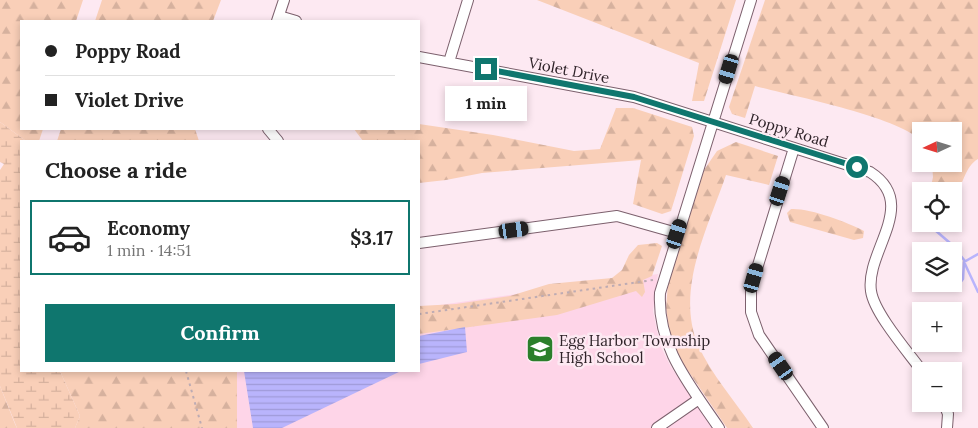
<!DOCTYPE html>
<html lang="en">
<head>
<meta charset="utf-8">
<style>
  :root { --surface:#fff; --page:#f2f2f2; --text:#222; --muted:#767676; --line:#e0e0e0; --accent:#0f766e }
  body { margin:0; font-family:Lora,serif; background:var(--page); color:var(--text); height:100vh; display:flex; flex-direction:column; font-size:19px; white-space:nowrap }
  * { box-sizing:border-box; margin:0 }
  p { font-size:16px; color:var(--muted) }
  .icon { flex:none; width:28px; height:28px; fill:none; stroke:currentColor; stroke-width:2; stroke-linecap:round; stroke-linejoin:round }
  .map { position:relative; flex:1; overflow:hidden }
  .drawer { position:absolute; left:20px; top:140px; width:400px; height:232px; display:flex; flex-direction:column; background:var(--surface); border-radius:0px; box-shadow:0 2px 8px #0003 }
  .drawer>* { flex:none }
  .hud { position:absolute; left:20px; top:20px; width:400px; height:110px; border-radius:0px; box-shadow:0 2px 8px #0003; display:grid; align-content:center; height:110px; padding:0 25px; background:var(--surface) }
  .needle { width:32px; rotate:266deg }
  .buttons { position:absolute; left:912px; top:122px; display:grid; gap:10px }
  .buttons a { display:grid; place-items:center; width:50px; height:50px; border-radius:0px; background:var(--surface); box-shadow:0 2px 8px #0003; font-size:25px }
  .end { position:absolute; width:22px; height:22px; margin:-11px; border:6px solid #0f766e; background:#fff; box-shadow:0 0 0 2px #fff }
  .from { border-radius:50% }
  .bubble { position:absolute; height:35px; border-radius:0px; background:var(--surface); box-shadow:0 2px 8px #0003; font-size:16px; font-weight:700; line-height:35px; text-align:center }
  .car { position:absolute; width:15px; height:30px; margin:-15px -8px; border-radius:6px; box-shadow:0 0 4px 1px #0007; background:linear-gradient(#222 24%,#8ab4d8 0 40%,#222 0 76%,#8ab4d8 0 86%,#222 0) }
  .hud b { display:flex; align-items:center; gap:18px; height:48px; font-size:19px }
  .hud b+b { border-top:1px solid var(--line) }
  .hud i { width:12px; height:12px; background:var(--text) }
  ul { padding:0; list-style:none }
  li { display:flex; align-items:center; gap:15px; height:75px; margin:0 10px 8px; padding:0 15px; border:2px solid transparent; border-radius:0px }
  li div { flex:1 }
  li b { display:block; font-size:19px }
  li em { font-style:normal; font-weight:700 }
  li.active { border-color:var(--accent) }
  li>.icon { width:45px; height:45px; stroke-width:1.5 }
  h2 { padding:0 25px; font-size:22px; line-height:60px }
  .primary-button { display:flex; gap:10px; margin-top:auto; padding:10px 25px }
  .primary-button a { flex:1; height:58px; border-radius:0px; background:var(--accent); color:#fff; font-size:20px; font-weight:700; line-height:58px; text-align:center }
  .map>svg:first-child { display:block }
</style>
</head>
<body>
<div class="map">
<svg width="978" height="428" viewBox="0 0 978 428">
  <defs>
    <pattern id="forest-firs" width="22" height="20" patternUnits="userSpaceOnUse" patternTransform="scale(1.25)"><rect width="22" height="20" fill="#f9cfb8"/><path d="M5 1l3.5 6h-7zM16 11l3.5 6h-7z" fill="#d6b19e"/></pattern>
    <pattern id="wetland-marsh" width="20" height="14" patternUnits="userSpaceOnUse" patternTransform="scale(1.25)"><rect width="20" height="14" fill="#f9cfb8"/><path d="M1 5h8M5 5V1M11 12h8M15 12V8" fill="none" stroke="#d6b19e"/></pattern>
    <pattern id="water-rules" width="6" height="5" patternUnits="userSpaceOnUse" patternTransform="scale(1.25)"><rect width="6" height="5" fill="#b9b4fc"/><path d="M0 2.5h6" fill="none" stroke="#9f9ad8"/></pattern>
  </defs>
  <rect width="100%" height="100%" fill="#fde9f2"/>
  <path fill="#fed5e8" d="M 658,274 L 653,311 L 660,345 L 671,367 L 712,428 L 182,428 L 175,371 L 419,371 L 419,308 Z"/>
  <path fill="url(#forest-firs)" d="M 0,0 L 83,0 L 76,21 L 21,21 L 21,129 L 43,129 L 39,141 L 26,141 L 0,122 Z
    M 102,0 L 221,0 L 213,21 L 95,21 Z
    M 537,0 L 736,0 L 704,101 L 692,101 L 699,63 Z
    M 765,0 L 978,0 L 978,159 C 964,167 964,185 954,197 L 954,191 L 930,191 L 933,177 L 932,164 L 954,164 L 954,131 L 921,131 L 921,140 C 891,115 796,97 755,86 L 745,118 L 732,114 L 729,107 Z
    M 616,108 L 633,108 L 692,127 L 694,136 L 671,211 L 662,214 L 633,204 L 641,160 L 482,173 L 446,180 L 419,183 L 419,141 L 363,141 L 354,129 L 419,129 L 419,124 L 493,135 L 574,151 L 600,149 Z
    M 61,129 L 195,129 L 199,141 L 57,141 Z
    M 736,142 L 778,156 L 769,185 L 726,175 C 708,228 675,289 698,345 C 711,374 735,401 753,428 L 727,428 L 680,359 L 669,330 L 666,308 L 668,283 L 704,170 L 717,151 Z
    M 791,209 C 810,208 847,222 864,231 L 863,238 L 854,240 L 790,222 L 787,213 Z
    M 657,243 L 662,246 L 652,276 L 643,280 L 645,292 L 642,297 L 636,291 L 557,315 L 419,334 L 419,306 L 456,304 L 510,296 L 549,284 L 612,278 L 622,270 L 629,255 L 638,245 Z
    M 60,371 L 237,371 L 237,428 L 75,428 L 80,416 Z
    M 0,386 L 15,424 L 17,428 L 0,428 Z"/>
  <path fill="url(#wetland-marsh)" d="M 0,122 L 26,141 L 21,141 L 21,371 L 60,371 L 80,416 L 75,428 L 17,428 L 0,386 L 0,170 L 4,164 L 0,162 Z"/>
  <path fill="url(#water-rules)" d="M 465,327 L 467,352 L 419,364 L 419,336 Z
    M 244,371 L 401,371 L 282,428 L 253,428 Z"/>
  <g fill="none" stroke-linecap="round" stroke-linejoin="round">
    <path stroke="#b9b4fc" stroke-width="2.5" d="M 928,224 L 950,243 L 965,261
      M 965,264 L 978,292
      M 956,288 L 963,279 L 964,262 L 978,254"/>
    <g stroke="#7c606d" stroke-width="12">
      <path id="minor" d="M 279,16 L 296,21
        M 277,21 L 284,0
        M 419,57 L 634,97 L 870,172 C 920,204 865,251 871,291 C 874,313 908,352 922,371
        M 449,62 L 468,0
        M 268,129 L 278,141
        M 794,148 L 751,288 L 751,312 L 759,335 L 823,428
        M 419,243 L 617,216 L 677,233
        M 944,404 L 948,414 L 947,428
        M 657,428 L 699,399
        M 719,428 C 690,385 657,347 660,293 L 751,0"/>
    </g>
    <path stroke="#bdabb3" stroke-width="2" stroke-dasharray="2.5 4" stroke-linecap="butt" d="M 419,314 L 653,280
      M 186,371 L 202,428"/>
    <use href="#minor" stroke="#fff" stroke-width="10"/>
  </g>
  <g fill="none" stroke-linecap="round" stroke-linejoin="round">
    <path stroke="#0f766e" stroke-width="6" d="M 486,69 L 634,97 L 857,167"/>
  </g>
  <defs>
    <g id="school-square" transform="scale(1.4375)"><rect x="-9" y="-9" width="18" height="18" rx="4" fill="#2b7f2b" stroke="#fde9f2"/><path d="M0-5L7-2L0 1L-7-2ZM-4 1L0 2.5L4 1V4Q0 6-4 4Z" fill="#fff"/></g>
  </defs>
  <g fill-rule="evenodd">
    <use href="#school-square" x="540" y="349"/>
  </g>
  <g text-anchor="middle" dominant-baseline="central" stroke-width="5" stroke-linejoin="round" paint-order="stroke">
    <g font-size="15" fill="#2f2329" stroke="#fde9f2">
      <text transform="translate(569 70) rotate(11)">Violet Drive</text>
      <text transform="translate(789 130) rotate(17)">Poppy Road</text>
    </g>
    <g font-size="15" fill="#2f2329" stroke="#fde9f2" text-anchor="start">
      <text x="559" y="340">Egg Harbor Township<tspan x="559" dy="17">High School</tspan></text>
    </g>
  </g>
</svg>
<div class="buttons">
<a><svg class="needle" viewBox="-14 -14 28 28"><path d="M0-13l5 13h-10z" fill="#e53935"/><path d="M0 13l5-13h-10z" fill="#767676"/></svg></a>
<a><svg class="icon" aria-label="locate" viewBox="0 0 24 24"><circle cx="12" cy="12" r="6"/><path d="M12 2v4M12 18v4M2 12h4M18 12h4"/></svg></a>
<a><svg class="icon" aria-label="layers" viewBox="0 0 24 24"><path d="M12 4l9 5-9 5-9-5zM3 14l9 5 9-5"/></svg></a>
<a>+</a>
<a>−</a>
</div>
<i class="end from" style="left:857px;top:167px"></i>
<i class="end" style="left:486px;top:69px"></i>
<div class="bubble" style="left:445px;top:86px;width:82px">1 min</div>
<i class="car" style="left:729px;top:69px;rotate:197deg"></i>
<i class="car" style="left:780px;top:191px;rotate:18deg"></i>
<i class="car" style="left:514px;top:230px;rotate:82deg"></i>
<i class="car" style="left:677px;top:234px;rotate:18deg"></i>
<i class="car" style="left:754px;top:278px;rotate:16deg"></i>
<i class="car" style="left:781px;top:366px;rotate:325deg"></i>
<div class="hud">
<b><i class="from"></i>Poppy Road</b>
<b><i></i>Violet Drive</b>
</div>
<section class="drawer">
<h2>Choose a ride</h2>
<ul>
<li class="active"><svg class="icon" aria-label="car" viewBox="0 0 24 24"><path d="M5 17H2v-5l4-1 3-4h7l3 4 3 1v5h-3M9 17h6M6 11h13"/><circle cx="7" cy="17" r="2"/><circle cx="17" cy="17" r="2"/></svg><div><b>Economy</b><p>1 min · 14:51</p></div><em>$3.17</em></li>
</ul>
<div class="primary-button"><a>Confirm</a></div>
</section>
</div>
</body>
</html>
